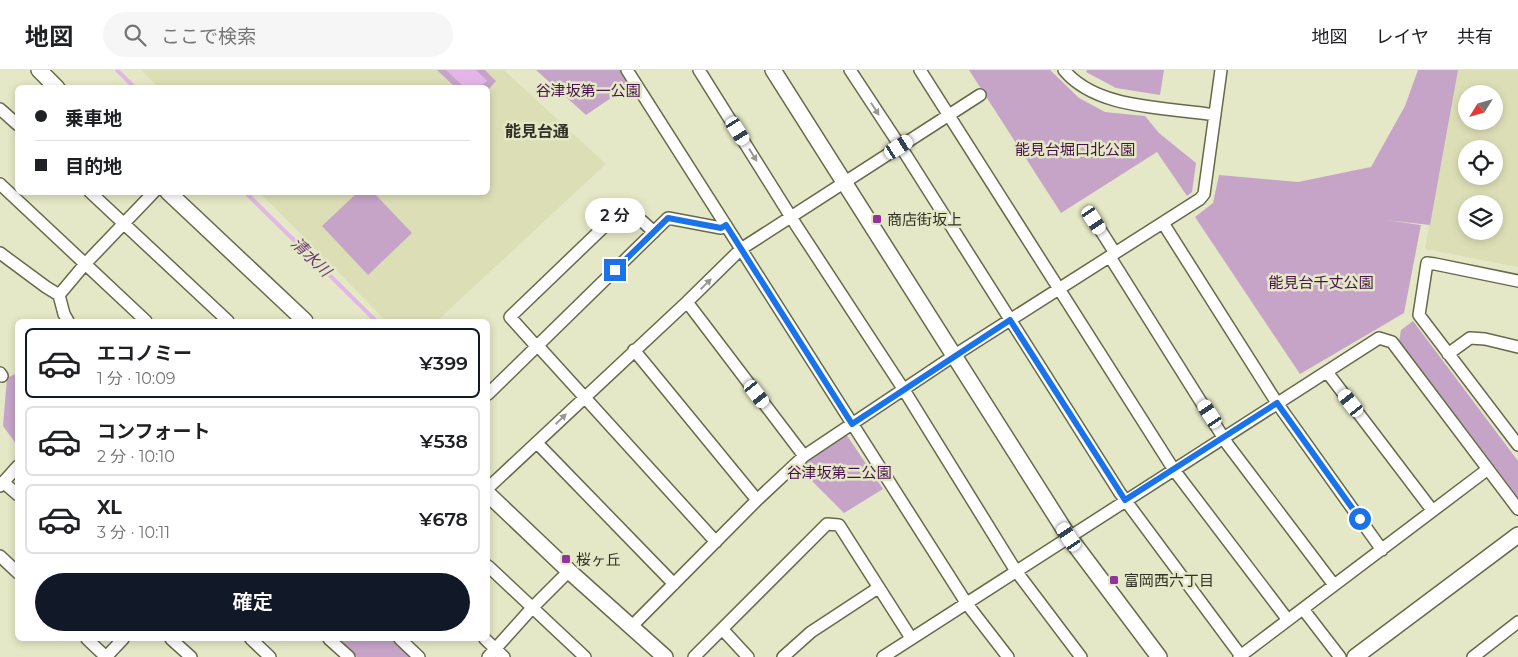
<!DOCTYPE html>
<html lang="ja">
<head>
<meta charset="utf-8">
<style>
  :root { --surface:#fff; --page:#f6f6f6; --text:#202124; --muted:#757577; --line:#e0e0e0; --accent:#111827 }
  body { margin:0; font-family:Montserrat,"Noto Sans JP",sans-serif; background:var(--page); color:var(--text); height:100vh; display:flex; flex-direction:column; font-size:19px; white-space:nowrap }
  * { box-sizing:border-box; margin:0 }
  p { font-size:16px; color:var(--muted) }
  .icon { flex:none; width:28px; height:28px; fill:none; stroke:currentColor; stroke-width:2; stroke-linecap:round; stroke-linejoin:round }
  .map { position:relative; flex:1; overflow:hidden }
  .panel { position:absolute; left:15px; top:249px; width:475px; height:322px; display:flex; flex-direction:column; background:var(--surface); border-radius:8px; box-shadow:0 2px 8px #0003 }
  .panel>* { flex:none }
  .guide { position:absolute; left:15px; top:15px; width:475px; height:110px; border-radius:8px; box-shadow:0 2px 8px #0003; display:grid; align-content:center; height:110px; padding:0 20px; background:var(--surface) }
  .needle { width:32px; rotate:233deg }
  .buttons { position:absolute; left:1458px; top:15px; display:grid; gap:10px }
  .buttons a { display:grid; place-items:center; width:45px; height:45px; border-radius:50%; background:var(--surface); box-shadow:0 2px 8px #0003; font-size:25px }
  .end { position:absolute; width:22px; height:22px; margin:-11px; border:6px solid #1a73e8; background:#fff; box-shadow:0 0 0 2px #fff }
  .from { border-radius:50% }
  .bubble { position:absolute; height:35px; border-radius:18px; background:var(--surface); box-shadow:0 2px 8px #0003; font-size:16px; font-weight:600; line-height:35px; text-align:center }
  .car { position:absolute; width:15px; height:30px; margin:-15px -8px; border-radius:6px; box-shadow:0 0 4px 1px #0007; background:linear-gradient(#fff 24%,#345 0 40%,#fff 0 76%,#345 0 86%,#fff 0) }
  .guide b { display:flex; align-items:center; gap:18px; height:48px; font-size:19px }
  .guide b+b { border-top:1px solid var(--line) }
  .guide i { width:12px; height:12px; background:var(--text) }
  ul { padding:9px 0 0; list-style:none }
  li { display:flex; align-items:center; gap:15px; height:70px; margin:0 10px 8px; padding:0 10px; border:2px solid var(--line); border-radius:8px }
  li div { flex:1 }
  li b { display:block; font-size:19px }
  li em { font-style:normal; font-weight:600 }
  li.active { border-color:var(--accent) }
  li>.icon { width:45px; height:45px; stroke-width:1.5 }
  .primary-button { display:flex; gap:10px; margin-top:auto; padding:10px 20px }
  .primary-button a { flex:1; height:58px; border-radius:30px; background:var(--accent); color:#fff; font-size:20px; font-weight:600; line-height:58px; text-align:center }
  header { display:flex; align-items:center; gap:30px; box-sizing:border-box; height:70px; padding:0 25px; background:var(--surface); border-bottom:1px solid var(--line) }
  header strong { font-size:24px }
  nav { display:flex; gap:28px; margin-inline-start:auto; font-size:18px }
  .search { width:350px; height:45px; background:var(--page); display:flex; align-items:center; gap:12px; box-sizing:border-box; padding:0 18px; border-radius:28px; color:var(--muted); font-size:19px }
  .map>svg:first-child { display:block }
</style>
</head>
<body>
<header>
<strong>地図</strong>
<div class="search"><svg class="icon" aria-label="search" viewBox="0 0 24 24"><circle cx="10" cy="10" r="6"/><path d="M15 15l6 6"/></svg>ここで検索</div>
<nav><a>地図</a><a>レイヤ</a><a>共有</a></nav>
</header>
<div class="map">
<svg width="1518" height="587" viewBox="0 0 1518 587">
  <rect width="100%" height="100%" fill="#e5e8c6"/>
  <path fill="#dcdfb6" fill-rule="evenodd" d="M 141,0 L 504,0 L 606,94 L 437,251 L 386,251 L 260,123 L 488,122 L 488,18 L 158,17 Z
    M 1455,0 L 1518,0 L 1518,197 L 1425,179 ZM 1466,24 L 1494,24 L 1494,51 L 1466,51 ZM 1466,79 L 1494,79 L 1494,106 L 1466,106 ZM 1466,134 L 1494,134 L 1494,161 L 1466,161 Z"/>
  <path fill="#c5a4c8" d="M 437,0 L 485,0 L 496,11 L 488,20 L 488,18 L 455,17 Z
    M 536,0 L 620,0 L 630,15 L 586,45 Z
    M 969,0 L 1050,0 L 1079,28 L 1105,42 L 1145,46 L 1159,63 L 1196,93 L 1192,122 L 1187,126 L 1157,82 L 1061,143 Z
    M 1087,0 L 1164,0 L 1160,25 L 1116,18 L 1086,2 Z
    M 1418,0 L 1458,0 L 1430,155 L 1386,150 L 1421,155 L 1404,243 L 1300,304 L 1195,147 L 1213,133 L 1219,105 L 1298,112 L 1371,97 L 1405,36 Z
    M 357,123 L 374,123 L 412,163 L 368,205 L 322,156 Z
    M 1413,251 L 1518,391 L 1518,428 L 1399,271 L 1401,260 Z
    M 17,303 L 17,375 L 3,356 L 7,308 Z
    M 846,364 L 883,419 L 844,443 L 797,396 Z
    M 337,569 L 393,569 L 412,587 L 357,587 Z"/>
  <path fill="#e3b6e7" d="M 446,0 L 476,0 L 487,11 L 480,17 L 464,17 Z"/>
  <g fill="none" stroke-linecap="round" stroke-linejoin="round">
    <path stroke="#e3b6e7" stroke-width="4" d="M 117,0 L 135,18
      M 245,122 L 376,251"/>
    <g stroke="#67694b" stroke-width="14">
      <path id="street" d="M 627,0 L 967,534 L 1008,587
        M 699,0 L 796,155 L 904,320 L 1016,501 L 1081,587
        M 850,0 L 906,85 L 1120,423 L 1241,586
        M 920,0 L 1174,400 L 1288,550
        M 1064,0 C 1097,40 1167,37 1215,45
        M 0,39 L 18,55
        M 0,114 L 146,251
        M 90,122 L 228,251
        M 1094,150 L 1115,183
        M 1163,153 L 1277,333 L 1382,480
        M 0,183 L 46,217 L 59,225 L 64,244 L 68,251
        M 1110,187 L 1228,375 L 1334,515
        M 1518,211 L 1435,194 L 1427,193 L 1419,245 L 1518,375
        M 59,225 L 85,194 L 154,122
        M 687,232 L 804,386
        M 538,276 L 716,472
        M 537,277 L 510,247 L 612,149 L 642,151 L 654,162
        M 634,280 L 757,430
        M 1448,284 L 1470,268 L 1485,269 L 1518,277
        M 1327,302 L 1432,440
        M 0,303 L 2,306
        M 488,324 L 668,148 L 721,158 L 726,155
        M 537,373 L 674,514
        M 3,412 L 18,425
        M 0,416 L 18,396
        M 488,418 L 687,232 L 741,179 L 980,25
        M 0,486 L 18,503
        M 488,496 L 585,587
        M 1303,539 L 1340,587
        M 631,557 L 757,430 L 804,386 L 955,285 L 1200,129 L 1204,124 L 1221,0
        M 723,560 L 748,587
        M 87,569 L 106,587
        M 171,569 L 191,587
        M 251,569 L 270,587
        M 329,569 L 349,587
        M 400,569 L 419,587
        M 485,569 L 504,587
        M 106,587 L 123,569
        M 488,587 L 532,538 L 569,501
        M 694,587 L 827,454 L 839,455 L 911,568
        M 783,587 L 811,562 L 878,518
        M 883,587 L 1379,268 L 1392,272 L 1518,439
        M 1239,587 L 1488,399
        M 1473,587 L 1518,552"/>
    </g>
    <g stroke="#67694b" stroke-width="18">
      <path id="secondary" d="M 39,0 L 57,18
        M 773,0 L 1069,467 L 1159,587
        M 168,122 L 305,251
        M 488,424 L 569,501 L 665,587
        M 1355,587 L 1518,465"/>
    </g>
    <use href="#street" stroke="#fff" stroke-width="11"/>
    <use href="#secondary" stroke="#fff" stroke-width="15"/>
  </g>
  <defs><path id="oneway-solid" d="M-6-.8H1V-3.2L6.5 0L1 3.2V.8H-6Z" transform="scale(1.25)"/></defs>
  <g fill="#989892">
    <use href="#oneway-solid" transform="translate(875 39) rotate(57)"/>
    <use href="#oneway-solid" transform="translate(753 85) rotate(58)"/>
    <use href="#oneway-solid" transform="translate(706 214) rotate(-44)"/>
    <use href="#oneway-solid" transform="translate(561 349) rotate(-44)"/>
  </g>
  <g fill="none" stroke-linecap="round" stroke-linejoin="round">
    <path stroke="#1a73e8" stroke-width="6" d="M 615,200 L 668,148 L 721,158 L 726,155 L 852,354 L 1010,250 L 1125,430 L 1277,333 L 1360,449"/>
  </g>
  <g fill="#92339c" stroke="#e5e8c6" stroke-width="2">
    <rect x="872" y="144" width="10" height="10" rx="2.5"/>
    <rect x="561" y="484" width="10" height="10" rx="2.5"/>
    <rect x="1109" y="505" width="10" height="10" rx="2.5"/>
  </g>
  <g text-anchor="middle" dominant-baseline="central" stroke-width="5" stroke-linejoin="round" paint-order="stroke">
    <g font-size="15" fill="#47114d" stroke="#e5e8c6">
      <text x="588" y="20">谷津坂第一公園</text>
      <text x="1075" y="79">能見台堀口北公園</text>
      <text x="1321" y="212">能見台千丈公園</text>
      <text x="839" y="402">谷津坂第二公園</text>
    </g>
    <g font-size="15" fill="#313225" stroke="#e5e8c6" text-anchor="start">
      <text x="887" y="149">商店街坂上</text>
      <text x="576" y="489">桜ヶ丘</text>
      <text x="1124" y="510">富岡西六丁目</text>
    </g>
    <g font-size="16" font-weight="bold" fill="#313225" stroke="#e5e8c6">
      <text x="537" y="61">能見台通</text>
    </g>
    <g font-size="16" font-style="italic" fill="#6b3471" stroke="#e5e8c6">
      <text transform="translate(311 187) rotate(44)">清水川</text>
    </g>
  </g>
</svg>
<div class="buttons">
<a><svg class="needle" viewBox="-14 -14 28 28"><path d="M0-13l5 13h-10z" fill="#e53935"/><path d="M0 13l5-13h-10z" fill="#757577"/></svg></a>
<a><svg class="icon" aria-label="locate" viewBox="0 0 24 24"><circle cx="12" cy="12" r="6"/><path d="M12 2v4M12 18v4M2 12h4M18 12h4"/></svg></a>
<a><svg class="icon" aria-label="layers" viewBox="0 0 24 24"><path d="M12 4l9 5-9 5-9-5zM3 14l9 5 9-5"/></svg></a>
</div>
<i class="end from" style="left:1360px;top:449px"></i>
<i class="end" style="left:615px;top:200px"></i>
<div class="bubble" style="left:585px;top:128px;width:60px">2 分</div>
<i class="car" style="left:738px;top:61px;rotate:148deg"></i>
<i class="car" style="left:899px;top:77px;rotate:57deg"></i>
<i class="car" style="left:1094px;top:150px;rotate:147deg"></i>
<i class="car" style="left:757px;top:324px;rotate:143deg"></i>
<i class="car" style="left:1351px;top:333px;rotate:322deg"></i>
<i class="car" style="left:1210px;top:344px;rotate:327deg"></i>
<i class="car" style="left:1069px;top:467px;rotate:327deg"></i>
<div class="guide">
<b><i class="from"></i>乗車地</b>
<b><i></i>目的地</b>
</div>
<section class="panel">
<ul>
<li class="active"><svg class="icon" aria-label="car" viewBox="0 0 24 24"><path d="M5 17H2v-5l4-1 3-4h7l3 4 3 1v5h-3M9 17h6M6 11h13"/><circle cx="7" cy="17" r="2"/><circle cx="17" cy="17" r="2"/></svg><div><b>エコノミー</b><p>1 分 · 10:09</p></div><em>¥399</em></li>
<li><svg class="icon" aria-label="car" viewBox="0 0 24 24"><path d="M5 17H2v-5l4-1 3-4h7l3 4 3 1v5h-3M9 17h6M6 11h13"/><circle cx="7" cy="17" r="2"/><circle cx="17" cy="17" r="2"/></svg><div><b>コンフォート</b><p>2 分 · 10:10</p></div><em>¥538</em></li>
<li><svg class="icon" aria-label="car" viewBox="0 0 24 24"><path d="M5 17H2v-5l4-1 3-4h7l3 4 3 1v5h-3M9 17h6M6 11h13"/><circle cx="7" cy="17" r="2"/><circle cx="17" cy="17" r="2"/></svg><div><b>XL</b><p>3 分 · 10:11</p></div><em>¥678</em></li>
</ul>
<div class="primary-button"><a>確定</a></div>
</section>
</div>
</body>
</html>
